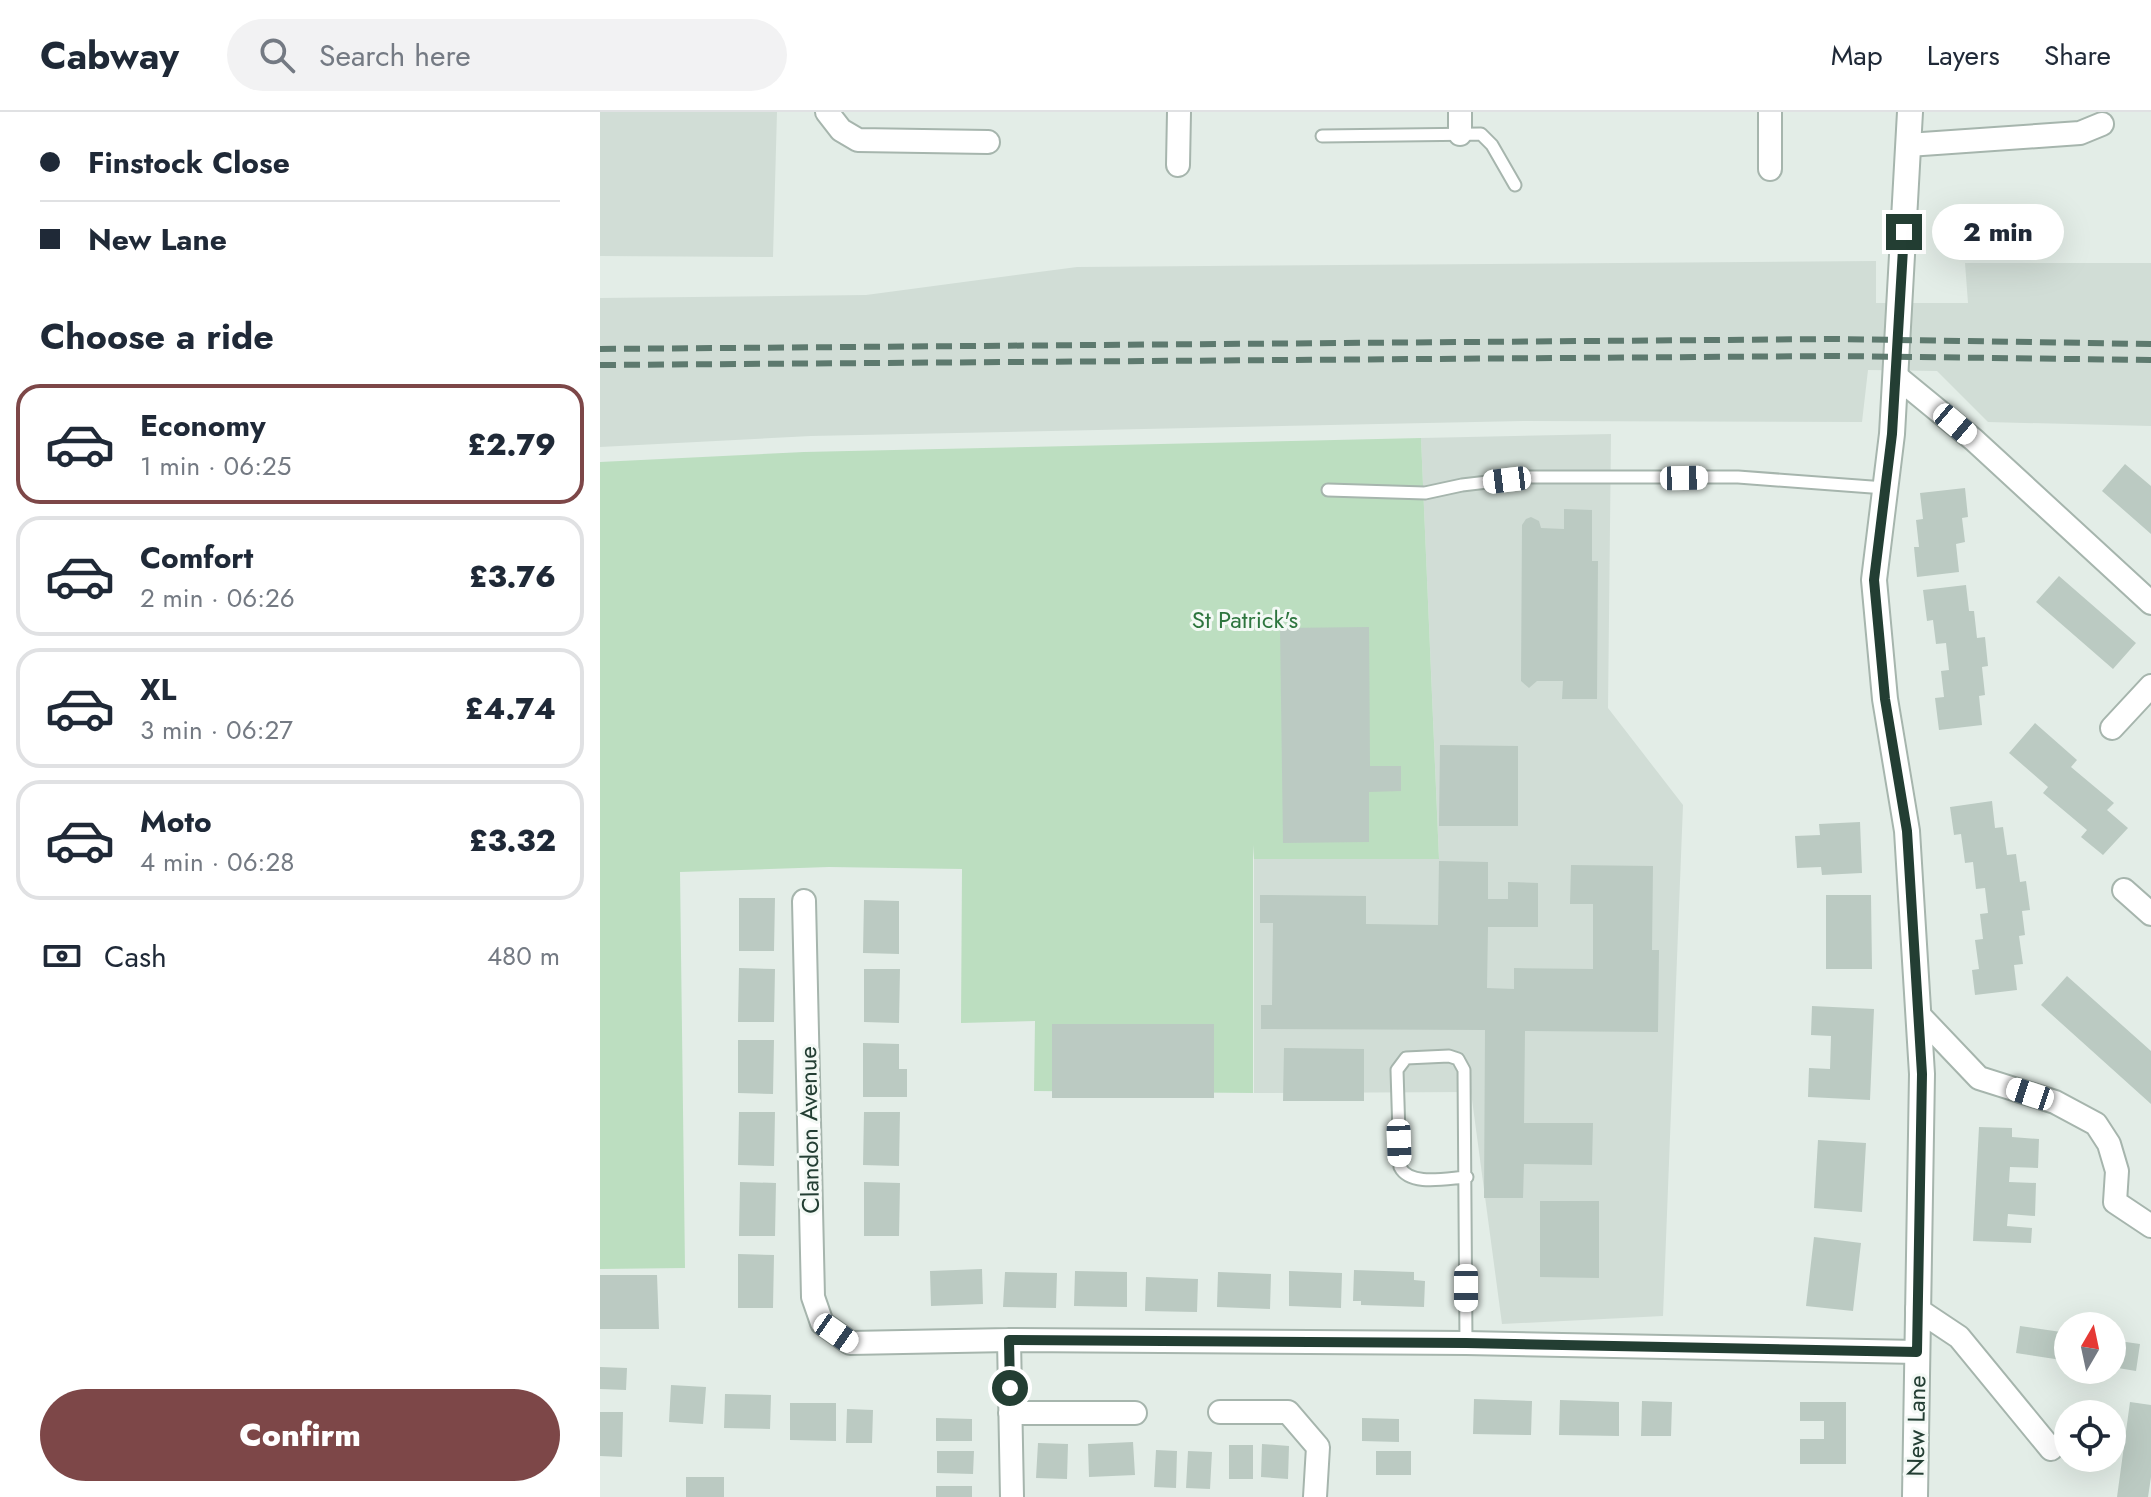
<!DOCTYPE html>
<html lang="en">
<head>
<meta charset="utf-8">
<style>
  :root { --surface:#fff; --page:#f2f2f3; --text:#1f2937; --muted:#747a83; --line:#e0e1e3; --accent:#7d4748 }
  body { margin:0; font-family:Jost,sans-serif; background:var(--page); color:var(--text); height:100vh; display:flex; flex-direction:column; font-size:30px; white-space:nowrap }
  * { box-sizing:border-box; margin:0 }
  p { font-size:26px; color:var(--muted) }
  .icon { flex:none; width:44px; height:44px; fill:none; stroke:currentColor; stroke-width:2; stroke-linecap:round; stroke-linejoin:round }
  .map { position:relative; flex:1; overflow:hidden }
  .panel { display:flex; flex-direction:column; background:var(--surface); width:600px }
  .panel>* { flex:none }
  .banner { display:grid; align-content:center; height:176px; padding:0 40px; background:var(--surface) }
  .needle { width:52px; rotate:9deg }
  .controls { position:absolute; left:1454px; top:1200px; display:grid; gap:16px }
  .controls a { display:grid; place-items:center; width:72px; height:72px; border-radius:50%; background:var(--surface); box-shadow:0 8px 32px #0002; font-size:40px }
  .end { position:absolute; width:36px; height:36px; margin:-18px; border:10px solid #233e33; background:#fff; box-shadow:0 0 0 4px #fff }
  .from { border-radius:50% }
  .bubble { position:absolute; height:56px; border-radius:28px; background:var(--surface); box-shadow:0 8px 32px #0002; font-size:26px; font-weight:800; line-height:56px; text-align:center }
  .car { position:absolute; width:24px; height:48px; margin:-24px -12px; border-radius:10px; box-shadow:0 0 6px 2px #0007; background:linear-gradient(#fff 24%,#345 0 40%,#fff 0 76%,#345 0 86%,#fff 0) }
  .banner b { display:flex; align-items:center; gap:28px; height:76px; font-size:30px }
  .banner b+b { border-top:2px solid var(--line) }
  .banner i { width:20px; height:20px; background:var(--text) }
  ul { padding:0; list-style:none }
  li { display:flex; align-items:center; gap:24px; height:120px; margin:0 16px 12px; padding:0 24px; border:4px solid var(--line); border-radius:24px }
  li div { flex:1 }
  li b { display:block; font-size:30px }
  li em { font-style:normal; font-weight:800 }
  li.on { border-color:var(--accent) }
  li>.icon { width:72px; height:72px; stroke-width:1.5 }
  h2 { padding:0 40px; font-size:36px; line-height:96px }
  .pay { display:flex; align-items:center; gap:20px; height:88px; padding:0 40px; font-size:30px }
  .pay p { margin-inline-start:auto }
  .cta { display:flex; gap:16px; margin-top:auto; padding:16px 40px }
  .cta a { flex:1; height:92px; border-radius:48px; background:var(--accent); color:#fff; font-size:32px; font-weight:800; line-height:92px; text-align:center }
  header { display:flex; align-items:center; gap:48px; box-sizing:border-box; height:112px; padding:0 40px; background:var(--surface); border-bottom:2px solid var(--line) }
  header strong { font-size:38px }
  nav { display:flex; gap:44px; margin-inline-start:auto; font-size:28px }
  .search { width:560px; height:72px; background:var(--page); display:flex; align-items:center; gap:20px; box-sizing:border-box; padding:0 28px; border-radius:44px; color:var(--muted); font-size:30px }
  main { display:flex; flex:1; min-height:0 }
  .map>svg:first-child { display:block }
</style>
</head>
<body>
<header>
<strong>Cabway</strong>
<div class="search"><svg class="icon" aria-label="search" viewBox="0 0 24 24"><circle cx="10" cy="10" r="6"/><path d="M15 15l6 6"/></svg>Search here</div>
<nav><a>Map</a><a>Layers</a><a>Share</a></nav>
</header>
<main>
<section class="panel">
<div class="banner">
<b><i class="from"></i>Finstock Close</b>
<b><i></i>New Lane</b>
</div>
<h2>Choose a ride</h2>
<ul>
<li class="on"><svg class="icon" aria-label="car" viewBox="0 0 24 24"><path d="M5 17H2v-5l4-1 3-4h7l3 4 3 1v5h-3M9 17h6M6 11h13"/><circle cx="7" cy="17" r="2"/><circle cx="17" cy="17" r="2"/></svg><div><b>Economy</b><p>1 min · 06:25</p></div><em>£2.79</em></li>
<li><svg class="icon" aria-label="car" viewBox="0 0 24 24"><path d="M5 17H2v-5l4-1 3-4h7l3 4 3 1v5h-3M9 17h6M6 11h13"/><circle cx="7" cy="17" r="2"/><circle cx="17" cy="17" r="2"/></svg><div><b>Comfort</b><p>2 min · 06:26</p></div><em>£3.76</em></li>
<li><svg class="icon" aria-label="car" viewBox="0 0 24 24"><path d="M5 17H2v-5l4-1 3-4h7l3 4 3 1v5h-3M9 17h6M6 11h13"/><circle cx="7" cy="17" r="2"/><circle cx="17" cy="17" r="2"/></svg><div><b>XL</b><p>3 min · 06:27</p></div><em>£4.74</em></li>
<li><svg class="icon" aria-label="car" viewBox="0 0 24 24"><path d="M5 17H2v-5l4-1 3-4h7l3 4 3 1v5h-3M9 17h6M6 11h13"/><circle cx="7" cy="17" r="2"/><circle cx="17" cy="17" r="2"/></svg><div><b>Moto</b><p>4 min · 06:28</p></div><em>£3.32</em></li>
</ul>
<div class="pay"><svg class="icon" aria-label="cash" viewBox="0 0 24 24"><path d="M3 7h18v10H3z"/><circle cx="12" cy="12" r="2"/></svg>Cash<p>480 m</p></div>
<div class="cta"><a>Confirm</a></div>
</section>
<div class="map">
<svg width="1551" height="1385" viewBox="0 0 1551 1385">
  <rect width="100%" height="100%" fill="#e3ede7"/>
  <path fill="#d1ddd6" d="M 0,0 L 177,0 L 173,145 L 0,144 Z
    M 1276,149 L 1276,191 L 1368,191 L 1365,151 L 1551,151 L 1551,314 L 1388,310 L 1337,259 L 1268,258 L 1262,310 L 923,309 L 211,324 L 0,335 L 0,186 L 266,183 L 477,155 Z
    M 1011,322 L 1008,596 L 1083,693 L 1063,1204 L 902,1212 L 871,980 L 654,981 L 654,747 L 839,746 L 821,326 Z"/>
  <path fill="#bcdec0" d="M 821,326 L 839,747 L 654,747 L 653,733 L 653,981 L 434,979 L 435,909 L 361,911 L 362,757 L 229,755 L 80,760 L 85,1156 L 0,1157 L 0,350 L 204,340 Z"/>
  <path fill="#bbcac2" d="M 1525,352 L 1551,374 L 1551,422 L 1502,379 Z
    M 1365,376 L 1368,405 L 1362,406 L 1365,430 L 1356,432 L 1359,460 L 1317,465 L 1314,435 L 1319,435 L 1316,408 L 1323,407 L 1320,381 Z
    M 964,397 L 992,398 L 992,449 L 998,449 L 997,587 L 962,587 L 963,569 L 937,569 L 929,576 L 921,569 L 922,413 L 926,407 L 931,405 L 939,409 L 941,416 L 964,417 Z
    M 1459,464 L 1536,531 L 1513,557 L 1436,490 Z
    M 1366,473 L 1369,499 L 1374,499 L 1377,526 L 1385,525 L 1388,554 L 1382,555 L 1385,583 L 1379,584 L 1382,613 L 1339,618 L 1335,586 L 1344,585 L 1341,559 L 1349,558 L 1346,531 L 1336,532 L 1333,508 L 1327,509 L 1323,478 Z
    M 769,515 L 770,654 L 801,654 L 801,679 L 769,680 L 769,730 L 683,731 L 680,516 Z
    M 1435,611 L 1477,648 L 1471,655 L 1514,691 L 1507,698 L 1528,716 L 1503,743 L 1481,725 L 1487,718 L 1443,681 L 1448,675 L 1409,641 Z
    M 840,633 L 918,634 L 918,714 L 839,714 Z
    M 1392,689 L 1395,716 L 1403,715 L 1407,743 L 1416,742 L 1420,770 L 1426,769 L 1430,798 L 1422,799 L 1425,823 L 1419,824 L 1423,852 L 1414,853 L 1417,878 L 1375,883 L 1372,858 L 1379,857 L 1375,828 L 1383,827 L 1380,802 L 1388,801 L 1385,776 L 1376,777 L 1373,750 L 1365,751 L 1361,722 L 1354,723 L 1350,695 Z
    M 1260,710 L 1262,761 L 1222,763 L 1221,755 L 1197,756 L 1195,724 L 1220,723 L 1219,712 Z
    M 839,749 L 888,750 L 888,787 L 908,787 L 908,770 L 938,771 L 938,815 L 888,815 L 887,876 L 914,877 L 914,856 L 993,857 L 993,792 L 970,792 L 971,753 L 1053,754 L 1052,838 L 1059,838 L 1058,920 L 925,919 L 924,1011 L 993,1011 L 992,1053 L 924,1052 L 923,1086 L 884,1086 L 885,918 L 661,917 L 661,893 L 672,893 L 673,811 L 660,811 L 660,783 L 766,784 L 766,812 L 838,813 Z
    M 1226,783 L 1271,783 L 1272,857 L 1226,857 Z
    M 139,786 L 175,786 L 174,839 L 139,839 Z
    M 264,788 L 299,789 L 299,842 L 263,841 Z
    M 139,856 L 175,857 L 174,910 L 138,910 Z
    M 264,857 L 300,857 L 299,911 L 264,910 Z
    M 1467,864 L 1551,939 L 1551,992 L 1441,893 Z
    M 1212,894 L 1274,897 L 1270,988 L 1208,985 L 1209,956 L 1230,957 L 1231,924 L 1211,923 Z
    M 452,912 L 614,912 L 614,986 L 452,986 Z
    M 138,928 L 174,928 L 173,982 L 138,981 Z
    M 263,931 L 299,932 L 299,957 L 307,957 L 307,985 L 263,985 Z
    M 684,936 L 764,937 L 764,989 L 683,989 Z
    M 139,1000 L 175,1000 L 174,1054 L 138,1053 Z
    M 264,1000 L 300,1000 L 299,1054 L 263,1053 Z
    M 1379,1015 L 1412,1016 L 1412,1025 L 1439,1027 L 1438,1056 L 1410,1055 L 1409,1070 L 1436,1071 L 1435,1104 L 1408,1102 L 1407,1114 L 1432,1116 L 1431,1131 L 1373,1129 Z
    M 1218,1028 L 1266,1031 L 1262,1100 L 1214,1096 Z
    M 140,1070 L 176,1071 L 175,1124 L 139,1124 Z
    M 264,1070 L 300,1071 L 299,1124 L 264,1124 Z
    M 940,1089 L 999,1089 L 999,1166 L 940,1165 Z
    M 1214,1125 L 1261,1131 L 1253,1199 L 1206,1194 Z
    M 138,1142 L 174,1143 L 173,1196 L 138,1196 Z
    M 382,1157 L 383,1192 L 331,1194 L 330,1159 Z
    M 754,1158 L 814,1160 L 814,1168 L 825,1169 L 824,1195 L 761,1193 L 761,1189 L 753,1189 Z
    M 475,1159 L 527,1160 L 527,1195 L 474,1194 Z
    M 689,1159 L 742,1161 L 741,1196 L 689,1194 Z
    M 405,1160 L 457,1161 L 456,1196 L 403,1195 Z
    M 618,1160 L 671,1162 L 670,1197 L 617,1195 Z
    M 0,1163 L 57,1163 L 59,1217 L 0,1217 Z
    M 546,1165 L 598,1167 L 597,1200 L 545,1199 Z
    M 1420,1214 L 1468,1221 L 1468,1249 L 1416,1241 Z
    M 1512,1228 L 1540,1232 L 1536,1259 L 1512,1255 Z
    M 0,1255 L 27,1256 L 26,1278 L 0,1277 Z
    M 71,1273 L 106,1275 L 103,1312 L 69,1310 Z
    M 125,1282 L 171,1283 L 170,1317 L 124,1316 Z
    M 874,1287 L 932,1289 L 931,1323 L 873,1322 Z
    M 960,1288 L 1019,1290 L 1019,1324 L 959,1323 Z
    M 1042,1289 L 1072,1290 L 1071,1324 L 1041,1324 Z
    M 1200,1290 L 1246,1290 L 1246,1352 L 1200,1352 L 1200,1327 L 1224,1327 L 1224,1309 L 1200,1309 Z
    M 1530,1290 L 1551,1293 L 1551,1365 L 1548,1385 L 1517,1385 Z
    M 190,1291 L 236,1291 L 236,1329 L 190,1328 Z
    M 247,1297 L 273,1298 L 272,1331 L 246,1331 Z
    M 0,1300 L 23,1300 L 22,1345 L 0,1344 Z
    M 336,1306 L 372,1307 L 372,1329 L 336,1329 Z
    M 762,1306 L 799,1307 L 799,1330 L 762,1329 Z
    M 533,1330 L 535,1363 L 489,1365 L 488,1332 Z
    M 438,1331 L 468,1332 L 467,1367 L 436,1366 Z
    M 662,1332 L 689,1334 L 688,1367 L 661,1365 Z
    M 629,1333 L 653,1333 L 653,1367 L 629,1367 Z
    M 556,1338 L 577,1339 L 576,1376 L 554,1375 Z
    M 337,1339 L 374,1339 L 373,1362 L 337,1361 Z
    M 588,1339 L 612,1340 L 610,1377 L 586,1376 Z
    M 776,1339 L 811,1339 L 811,1363 L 776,1363 Z
    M 86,1365 L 124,1365 L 124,1385 L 86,1385 Z
    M 336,1374 L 372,1374 L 372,1385 L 336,1385 Z"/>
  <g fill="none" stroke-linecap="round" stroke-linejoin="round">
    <g stroke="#a6b5ad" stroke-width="15">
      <path id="service" d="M 722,24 L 881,22 L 892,33 L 915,73
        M 728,378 L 825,381 L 862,373 L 930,365 L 1138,365 L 1285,376
        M 866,1231 L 864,958 L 858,947 L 849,944 L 806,946 L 797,958 L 800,1055 C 810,1075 848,1066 867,1065"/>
    </g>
    <g stroke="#a6b5ad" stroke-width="26">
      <path id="minor" d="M 227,0 L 241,18 L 258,28 L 388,30
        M 860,22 L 860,0
        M 1308,33 L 1480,21 L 1502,12
        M 578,53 L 579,0
        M 1170,57 L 1170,0
        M 1296,264 L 1374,328 L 1551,491
        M 1512,616 L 1551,574
        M 1524,778 L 1551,802
        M 204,789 L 213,1185 L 222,1211 L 250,1231 L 409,1228 L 866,1231 L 1317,1240
        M 1319,903 L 1379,966 L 1455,990 L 1496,1012 L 1509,1032 L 1517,1059 L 1515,1090 L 1551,1114
        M 1317,1197 L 1359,1225 L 1451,1337
        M 409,1228 L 412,1385
        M 620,1300 L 688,1300 L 718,1335 L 715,1385
        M 410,1301 L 535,1301"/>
    </g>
    <g stroke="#a6b5ad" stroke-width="28">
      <path id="tertiary" d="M 1310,0 L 1292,322 L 1274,468 L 1285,587 L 1307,719 L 1322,962 L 1315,1385"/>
    </g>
    <use href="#service" stroke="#fff" stroke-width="11"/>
    <use href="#minor" stroke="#fff" stroke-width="22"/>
    <use href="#tertiary" stroke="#fff" stroke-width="24"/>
    <path stroke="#5d796e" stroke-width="6" stroke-dasharray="16 8" stroke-linecap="butt" d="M 0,237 L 1238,227 L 1551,232
      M 0,253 L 1237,244 L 1551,248"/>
  </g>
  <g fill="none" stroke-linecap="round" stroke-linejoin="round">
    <path stroke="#233e33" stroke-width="10" d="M 410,1276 L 409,1228 L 866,1231 L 1317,1240 L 1322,962 L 1307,719 L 1285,587 L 1274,468 L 1292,322 L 1304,120"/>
  </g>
  <g text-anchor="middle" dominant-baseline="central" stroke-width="6" stroke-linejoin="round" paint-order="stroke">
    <g font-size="24" fill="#2d753e" stroke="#f3f9f5">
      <text x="645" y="507">St Patrick's</text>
    </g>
    <g font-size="24" fill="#233e33" stroke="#f3f9f5">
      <text transform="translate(209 1018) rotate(-91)">Clandon Avenue</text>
      <text transform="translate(1316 1314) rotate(-89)">New Lane</text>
    </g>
  </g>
</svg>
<div class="controls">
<a><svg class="needle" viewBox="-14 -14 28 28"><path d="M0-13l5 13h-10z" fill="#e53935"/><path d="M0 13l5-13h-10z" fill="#747a83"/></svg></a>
<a><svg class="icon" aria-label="locate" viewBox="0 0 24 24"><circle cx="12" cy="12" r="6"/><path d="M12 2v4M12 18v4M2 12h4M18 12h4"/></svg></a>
</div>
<i class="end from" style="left:410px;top:1276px"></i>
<i class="end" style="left:1304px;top:120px"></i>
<div class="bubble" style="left:1332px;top:92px;width:132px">2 min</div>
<i class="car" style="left:1355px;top:312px;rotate:130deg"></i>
<i class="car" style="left:1084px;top:366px;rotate:89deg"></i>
<i class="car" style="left:907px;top:368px;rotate:263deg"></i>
<i class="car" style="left:1430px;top:982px;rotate:288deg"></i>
<i class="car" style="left:799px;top:1031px;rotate:178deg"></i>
<i class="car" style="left:866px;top:1176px;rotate:180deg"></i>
<i class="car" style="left:236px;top:1221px;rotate:125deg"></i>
</div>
</main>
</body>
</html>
